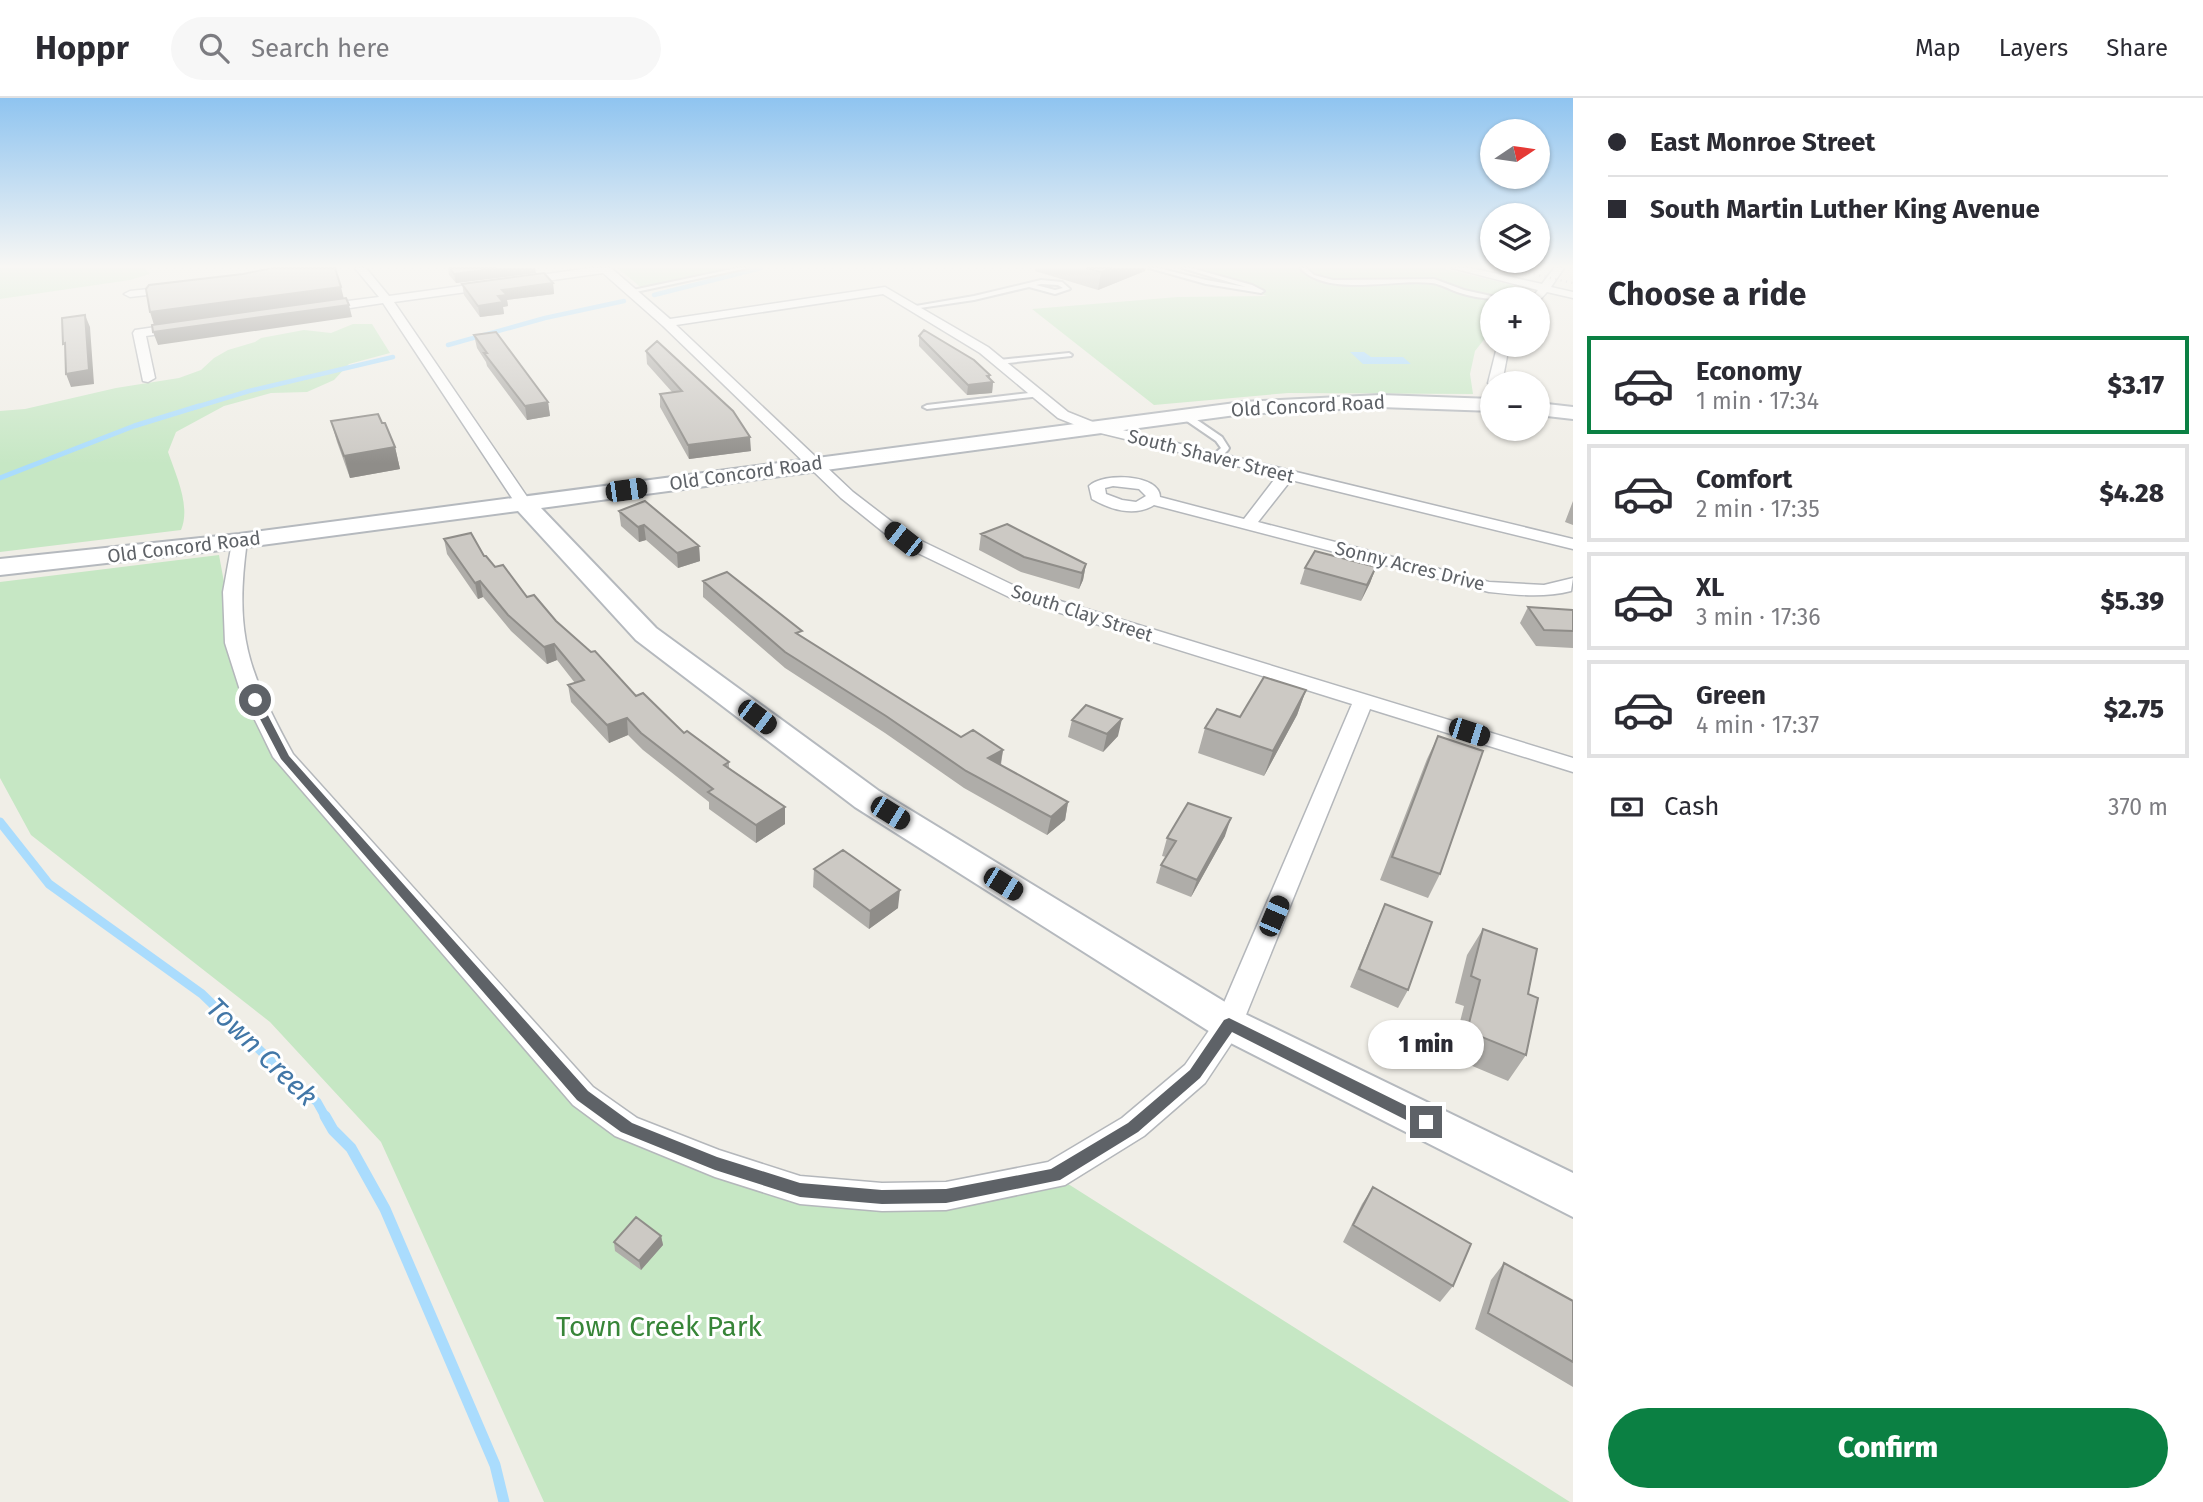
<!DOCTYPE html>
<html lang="en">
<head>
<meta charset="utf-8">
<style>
  :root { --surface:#fff; --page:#f7f7f7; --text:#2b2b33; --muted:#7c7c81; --line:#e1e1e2; --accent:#0b8043 }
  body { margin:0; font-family:"Fira Sans",sans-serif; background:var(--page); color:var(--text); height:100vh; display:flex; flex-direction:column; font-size:26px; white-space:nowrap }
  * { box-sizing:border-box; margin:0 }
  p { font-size:23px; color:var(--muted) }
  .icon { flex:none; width:38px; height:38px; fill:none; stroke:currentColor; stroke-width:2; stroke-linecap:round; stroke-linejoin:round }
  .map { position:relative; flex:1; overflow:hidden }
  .drawer { display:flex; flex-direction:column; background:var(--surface); width:630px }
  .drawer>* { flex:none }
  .guide { display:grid; align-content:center; height:154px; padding:0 35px; background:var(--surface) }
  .needle { width:46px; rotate:77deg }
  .buttons { position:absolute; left:1480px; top:21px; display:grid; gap:14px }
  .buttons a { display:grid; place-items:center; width:70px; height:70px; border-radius:50%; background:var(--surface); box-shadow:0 2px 5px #0004; font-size:35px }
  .end { position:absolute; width:32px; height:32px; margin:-16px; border:9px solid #5e6267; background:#fff; box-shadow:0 0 0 4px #fff }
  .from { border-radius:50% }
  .bubble { position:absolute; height:49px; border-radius:24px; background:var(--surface); box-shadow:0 2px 5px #0004; font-size:23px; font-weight:800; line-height:49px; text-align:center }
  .car { position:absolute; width:21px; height:42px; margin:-21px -10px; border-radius:9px; box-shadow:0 0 5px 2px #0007; background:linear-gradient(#222 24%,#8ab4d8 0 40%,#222 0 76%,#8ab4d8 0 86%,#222 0) }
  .guide b { display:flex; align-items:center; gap:24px; height:66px; font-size:26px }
  .guide b+b { border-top:2px solid var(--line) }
  .guide i { width:18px; height:18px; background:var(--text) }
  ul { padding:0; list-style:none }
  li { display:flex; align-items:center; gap:21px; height:98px; margin:0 14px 10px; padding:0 21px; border:4px solid var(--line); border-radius:0px }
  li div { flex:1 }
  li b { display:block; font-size:26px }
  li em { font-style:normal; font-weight:800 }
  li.selected { border-color:var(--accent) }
  li>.icon { width:63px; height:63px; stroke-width:1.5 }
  h2 { padding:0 35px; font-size:32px; line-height:84px }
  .pay { display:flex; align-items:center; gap:18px; height:77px; padding:0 35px; font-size:26px }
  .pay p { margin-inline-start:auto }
  .cta { display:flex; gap:14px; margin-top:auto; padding:14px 35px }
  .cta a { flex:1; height:80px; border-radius:42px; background:var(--accent); color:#fff; font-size:28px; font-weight:800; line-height:80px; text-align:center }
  header { display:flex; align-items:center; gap:42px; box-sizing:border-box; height:98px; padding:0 35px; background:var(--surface); border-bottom:2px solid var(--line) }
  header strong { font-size:33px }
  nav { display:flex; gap:38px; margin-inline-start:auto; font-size:24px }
  .search { width:490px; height:63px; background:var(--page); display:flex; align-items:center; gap:18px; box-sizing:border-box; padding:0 24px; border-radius:38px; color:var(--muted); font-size:26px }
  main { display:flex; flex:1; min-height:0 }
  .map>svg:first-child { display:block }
</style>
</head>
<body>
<header>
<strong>Hoppr</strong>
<div class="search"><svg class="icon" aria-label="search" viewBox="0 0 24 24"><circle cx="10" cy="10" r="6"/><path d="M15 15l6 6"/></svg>Search here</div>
<nav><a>Map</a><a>Layers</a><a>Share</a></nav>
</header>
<main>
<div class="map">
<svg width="1573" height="1404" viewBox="0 0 1573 1404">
  <rect width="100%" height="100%" fill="#f0eee7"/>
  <path fill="#c6e7c4" d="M 0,170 L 145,170 L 150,176 L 130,182 L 0,201 Z
    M 618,170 L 750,170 L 645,193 Z
    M 1178,170 L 1441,170 L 1512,187 L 1521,193 L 1515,201 L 1493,201 L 1493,230 L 1475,253 L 1470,276 L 1473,296 L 1288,295 L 1154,307 L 1032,211 L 1178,199 L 1267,198 Z
    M 353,226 L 372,226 L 390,255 L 349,266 L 334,282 L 307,294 L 271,295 L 224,308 L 176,334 L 168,354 C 176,377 191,409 181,432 L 0,454 L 0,313 L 25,311 L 116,290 L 179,280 L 201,272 L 214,260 L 228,252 L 255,244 L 261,240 L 304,232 L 331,235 Z
    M 219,457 L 235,544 L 284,659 L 583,998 L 801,1092 L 946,1098 L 1054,1077 L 1570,1404 L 544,1404 L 381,1044 L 270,924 L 31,737 L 0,680 L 0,484 Z"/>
  <path fill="#aadcfd" d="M 1350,254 L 1364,254 L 1371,259 L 1403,259 L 1411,266 L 1363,266 Z"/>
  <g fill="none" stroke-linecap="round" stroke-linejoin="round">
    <path stroke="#aadcfd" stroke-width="4.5" d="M 654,197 L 761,170
      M 448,247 L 545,220 L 624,203
      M 193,310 L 249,293 L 393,259"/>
    <path stroke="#aadcfd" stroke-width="5" d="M 0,380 L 134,328 L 199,308"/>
    <path stroke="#aadcfd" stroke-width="9" d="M 0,724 L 49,786 L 202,896 L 272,964 L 285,971 L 288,980 L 317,1004 L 326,1020"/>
    <path stroke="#aadcfd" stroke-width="11" d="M 325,1018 L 333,1032 L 351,1050 L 385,1111 L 495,1367 L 504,1404"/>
    <g stroke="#b4b7bb" stroke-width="4">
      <path id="lane" d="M 737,170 L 748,170 L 631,195 L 628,193 Z
        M 1149,170 L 1158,170 L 1206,182 L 1246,189 L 1182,170 L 1191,170 L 1252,187 L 1264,193 L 1261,195 L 1206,186 Z
        M 1300,170 L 1306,170 L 1314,177 L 1333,182 L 1434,181 L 1464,192 L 1505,201 C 1490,202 1472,199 1457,194 C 1449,191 1440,186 1432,185 C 1393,180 1329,200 1300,170 Z
        M 1041,182 L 1062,184 L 1070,191 L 1055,196 L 1029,189 L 974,202 L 913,211 L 910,209 L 974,198 ZM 1041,186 L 1058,187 L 1063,190 L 1055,192 L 1036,187 Z
        M 1069,255 L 1072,257 L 1071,258 L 999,266 L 996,264 L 999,262 Z
        M 1038,294 L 1042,296 L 1041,298 L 927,311 L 923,309 L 927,307 Z
        M 1181,315 L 1187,315 L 1222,339 L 1229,350 L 1228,352 L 1219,361 L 1213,361 L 1213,357 L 1221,350 L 1216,343 L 1181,319 Z"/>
    </g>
    <g stroke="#b4b7bb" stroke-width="3">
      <path id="street" d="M 355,170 L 366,170 L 389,198 L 590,170 L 611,170 L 670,221 L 885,189 L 988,249 L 1068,314 L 1098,326 L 1573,441 L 1573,451 L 1291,382 L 1258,424 L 1489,484 L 1544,487 L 1573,480 L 1571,493 C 1544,500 1517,497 1489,494 L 1154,407 C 1135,419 1111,412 1092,401 L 1089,388 C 1103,374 1160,376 1160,399 L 1244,421 L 1277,378 L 1088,332 L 1058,320 L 980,255 L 883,196 L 676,227 L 853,394 L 909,437 L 1021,491 L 1573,660 L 1573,674 L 1370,611 L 1239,934 L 1205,985 L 1144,1038 L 1065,1087 L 946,1112 L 882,1113 L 800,1106 L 715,1079 L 615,1038 L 573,1007 L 273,659 L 239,589 L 225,545 L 223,494 L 233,439 L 239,438 L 247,443 C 234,538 248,573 293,656 L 593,989 L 637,1020 L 719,1052 L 800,1078 L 882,1085 L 946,1084 L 1048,1064 L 1122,1020 L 1185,967 L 1217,921 L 1352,606 L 1009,499 L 897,445 L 841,400 L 663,228 L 603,175 L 394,204 L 532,406 L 524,411 L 518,409 L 383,205 L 317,215 L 311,211 L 317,207 L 379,199 ZM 1113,388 L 1139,391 L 1146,398 L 1136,404 L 1122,402 L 1106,396 L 1105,390 Z
        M 1452,170 L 1471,170 L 1542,186 L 1554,170 L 1564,170 L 1551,189 L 1573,194 L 1573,200 L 1547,194 L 1538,204 L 1538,201 L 1531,201 L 1538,192 Z
        M 177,188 L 181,189 L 181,193 L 130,199 L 124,196 L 130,193 Z
        M 183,225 L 189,229 L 187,232 L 146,238 L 155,280 L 148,284 L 143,283 L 133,235 L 135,232 Z
        M 1500,247 L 1512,247 L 1508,253 L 1502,285 L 1493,285 L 1493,288 L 1488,285 L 1496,253 Z"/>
    </g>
    <g stroke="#b5b9be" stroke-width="4">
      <path id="secondary" d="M 1380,297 L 1493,301 L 1493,313 L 1380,309 L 1243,316 L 541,410 L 656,530 L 879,693 L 1243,915 L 1573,1075 L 1573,1119 L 1215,937 L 855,709 L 636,542 L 518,413 L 239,450 L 0,477 L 0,461 L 239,436 L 1243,304 Z
        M 1538,305 L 1573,309 L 1573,321 L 1538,317 Z"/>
    </g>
    <use href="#lane" fill="#fff" fill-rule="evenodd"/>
    <use href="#street" fill="#fff" fill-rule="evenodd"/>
    <use href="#secondary" fill="#fff" fill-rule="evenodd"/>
    <path stroke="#b5b6b7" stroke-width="2.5" stroke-dasharray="1 4.5" stroke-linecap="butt" d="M 1507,170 L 1573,185"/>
  </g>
  <path fill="#afada9" d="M 448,170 L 535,170 L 536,175 L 456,185 L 449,177 Z
    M 1036,170 L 1146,170 L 1145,173 L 1098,192 L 1035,173 Z
    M 553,185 L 554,196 L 507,202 L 508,208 L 503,209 L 504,216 L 480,219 L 464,197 L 462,186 Z
    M 474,237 L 548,304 L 550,318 L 527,322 L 487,268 L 486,264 L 477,250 Z
    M 919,238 L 989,280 L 993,284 L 992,295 L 967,297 L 919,248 Z
    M 646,253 L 751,353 L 689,361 L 660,309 L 660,296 L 672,294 L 647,266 Z
    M 331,323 L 382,325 L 395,349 L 400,371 L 350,380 L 337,344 Z
    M 1573,403 L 1573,427 L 1565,424 Z
    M 619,413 L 699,448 L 700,463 L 678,470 L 646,442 L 639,444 L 621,428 Z
    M 981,436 L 1086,466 L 1083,482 L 1079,491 L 1021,474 L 979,452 Z
    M 444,441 L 484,458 L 527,499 L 556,523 L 636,598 L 684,635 L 729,664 L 729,670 L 785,709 L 785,726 L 756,745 L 709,711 L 709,704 L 643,652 L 628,637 L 609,645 L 571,604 L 568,587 L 575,585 L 557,562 L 547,566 L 511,533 L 483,499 L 478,501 L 447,456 Z
    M 1376,469 L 1370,485 L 1361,503 L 1300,486 L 1305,470 Z
    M 703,483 L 802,539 L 961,639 L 1003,652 L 1001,667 L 1068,704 L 1065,722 L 1047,737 L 964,690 L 885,635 L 785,570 L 703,499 Z
    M 1528,509 L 1573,512 L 1573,550 L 1536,548 L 1520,525 Z
    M 1306,592 L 1297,617 L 1264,678 L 1198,655 L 1205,630 L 1240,619 Z
    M 1072,622 L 1118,638 L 1103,654 L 1068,639 Z
    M 1438,638 L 1440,776 L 1428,800 L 1380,782 L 1427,661 Z
    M 1225,738 L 1191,799 L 1156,785 L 1161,767 L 1166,759 L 1162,758 L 1167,740 Z
    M 814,771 L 898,810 L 869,831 L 813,789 Z
    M 1385,806 L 1408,892 L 1398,910 L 1350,889 L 1377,824 Z
    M 1483,831 L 1526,957 L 1508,983 L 1451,959 L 1464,908 L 1455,905 L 1467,857 Z
    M 1373,1089 L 1453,1188 L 1440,1204 L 1343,1144 L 1362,1106 Z
    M 661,1138 L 663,1147 L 641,1172 L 615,1153 L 614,1144 Z
    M 1504,1165 L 1573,1203 L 1573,1289 L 1475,1231 L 1491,1182 Z"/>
  <path fill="#8f8d89" d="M 497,170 L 535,170 L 536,175 L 456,185 L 454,176 Z
    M 1112,170 L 1146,170 L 1145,173 L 1098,192 L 1101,174 Z
    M 553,185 L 554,196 L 507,202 L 508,208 L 503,209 L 504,216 L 480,219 L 478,208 L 498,198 L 502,192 Z
    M 341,189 L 344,201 L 154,227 L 150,214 Z
    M 349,207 L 352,219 L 158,247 L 153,234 Z
    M 85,217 L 90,229 L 94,286 L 71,289 L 66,276 Z
    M 990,277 L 989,285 L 993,284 L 992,295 L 967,297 L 968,287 L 987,278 Z
    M 548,304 L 550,318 L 527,322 L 525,308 Z
    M 750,339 L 751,353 L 689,361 L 688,347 Z
    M 395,349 L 400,371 L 350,380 L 344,358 Z
    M 644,427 L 646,442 L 639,444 L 638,429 Z
    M 699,448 L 700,463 L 678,470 L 677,455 Z
    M 1086,466 L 1083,482 L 1079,491 L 1082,475 Z
    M 1376,469 L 1370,485 L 1361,503 L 1367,487 Z
    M 480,483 L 483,499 L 478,501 L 475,485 Z
    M 554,546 L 557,562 L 547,566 L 544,549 Z
    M 1306,592 L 1297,617 L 1264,678 L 1273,653 Z
    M 627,620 L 628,637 L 609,645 L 607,627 Z
    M 1122,621 L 1118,638 L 1103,654 L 1107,636 Z
    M 1003,652 L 1000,669 L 988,660 Z
    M 1068,704 L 1065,722 L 1047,737 L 1051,719 Z
    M 785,709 L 785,726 L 756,745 L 756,727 Z
    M 1231,720 L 1225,738 L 1191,799 L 1197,782 Z
    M 900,792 L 898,810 L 869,831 L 870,813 Z
    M 661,1138 L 663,1147 L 641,1172 L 639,1163 Z"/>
  <path fill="#ccc9c4" stroke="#8f8d89" stroke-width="2" d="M 272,170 L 335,170 L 341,189 L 150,214 L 146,191 L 149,187 L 243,176 Z
    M 450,170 L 497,170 L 454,176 Z
    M 1086,170 L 1112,170 L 1101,174 Z
    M 544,175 L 553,185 L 502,192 L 507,197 L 498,198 L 503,204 L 478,208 L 462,186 Z
    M 346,200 L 349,207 L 153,234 L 152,227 Z
    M 85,217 L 89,272 L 66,276 L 65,245 L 63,246 L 62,220 Z
    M 924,232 L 974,262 L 990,277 L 987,278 L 993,284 L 968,287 L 919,238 Z
    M 496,234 L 548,304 L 525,308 L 484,255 L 487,255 L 474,237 Z
    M 657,243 L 733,313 L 750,339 L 688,347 L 660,296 L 682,293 L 646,253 Z
    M 378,316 L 382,325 L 385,325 L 395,349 L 344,358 L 331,323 Z
    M 645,403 L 699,448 L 677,455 L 644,427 L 638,429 L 619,413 Z
    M 1007,426 L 1086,466 L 1082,475 L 1024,459 L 981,436 Z
    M 471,435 L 484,458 L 486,458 L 495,469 L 503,467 L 527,499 L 534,497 L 556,523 L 591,554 L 595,553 L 636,598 L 643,595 L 684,635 L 687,633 L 729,664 L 724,667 L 785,709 L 756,727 L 708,694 L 713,691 L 641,635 L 627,620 L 607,627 L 568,587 L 584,582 L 554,546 L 544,549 L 508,517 L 480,483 L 475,485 L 444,441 Z
    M 1315,453 L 1376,469 L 1367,487 L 1305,470 Z
    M 727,474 L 802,533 L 796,535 L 961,639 L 973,632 L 1003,652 L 988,660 L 1068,704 L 1051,719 L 966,673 L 886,618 L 785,554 L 703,483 Z
    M 1528,509 L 1573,512 L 1573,533 L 1544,532 Z
    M 1264,579 L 1306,592 L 1273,653 L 1205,630 L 1217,611 L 1240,619 Z
    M 1086,607 L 1122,621 L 1107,636 L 1072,622 Z
    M 1438,638 L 1483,653 L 1440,776 L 1392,759 Z
    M 1188,705 L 1231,720 L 1197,782 L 1161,767 L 1176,743 L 1167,740 Z
    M 843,752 L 900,792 L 870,813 L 814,771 Z
    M 1385,806 L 1432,824 L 1408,892 L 1359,871 Z
    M 1483,831 L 1537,851 L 1528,896 L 1538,900 L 1526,957 L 1467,933 L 1480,882 L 1471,878 Z
    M 1373,1089 L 1471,1146 L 1453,1188 L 1353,1127 Z
    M 636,1119 L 661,1138 L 639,1163 L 614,1144 Z
    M 1504,1165 L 1573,1203 L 1573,1264 L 1488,1215 Z"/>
  <linearGradient id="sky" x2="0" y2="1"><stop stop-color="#8fc4f0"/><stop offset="0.46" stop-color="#f8f7f4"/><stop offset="1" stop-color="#f8f7f4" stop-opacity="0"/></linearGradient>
  <rect width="1573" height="366" fill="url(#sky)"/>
  <path fill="#5e6267" d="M 255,599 L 260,602 L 289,658 L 588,993 L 632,1025 L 717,1059 L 800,1085 L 882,1092 L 946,1091 L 1051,1071 L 1128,1025 L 1190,972 L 1224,922 L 1229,920 L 1431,1020 L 1433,1024 L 1431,1029 L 1420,1029 L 1232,934 L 1200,980 L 1138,1034 L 1060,1082 L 946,1105 L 882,1106 L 800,1099 L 715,1072 L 621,1034 L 577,1002 L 281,661 L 250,602 Z"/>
  <g text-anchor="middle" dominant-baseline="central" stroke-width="6" stroke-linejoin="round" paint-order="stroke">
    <g font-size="19" fill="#5e6267" stroke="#fff">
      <text transform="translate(1308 308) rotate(-3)">Old Concord Road</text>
      <text transform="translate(1211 358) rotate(14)">South Shaver Street</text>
      <text transform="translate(746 375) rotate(-8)">Old Concord Road</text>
      <text transform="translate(184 449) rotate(-7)">Old Concord Road</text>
      <text transform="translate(1410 468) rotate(14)">Sonny Acres Drive</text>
      <text transform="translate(1082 515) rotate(18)">South Clay Street</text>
    </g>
    <g font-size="28" font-style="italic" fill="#4277a7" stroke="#fff">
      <text transform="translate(262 954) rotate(44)">Town Creek</text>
    </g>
    <g font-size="28" fill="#378538" stroke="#fff">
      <text x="659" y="1228">Town Creek Park</text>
    </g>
  </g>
</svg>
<div class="buttons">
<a><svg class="needle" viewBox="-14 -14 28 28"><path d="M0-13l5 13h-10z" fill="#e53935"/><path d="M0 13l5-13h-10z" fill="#7c7c81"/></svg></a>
<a><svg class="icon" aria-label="layers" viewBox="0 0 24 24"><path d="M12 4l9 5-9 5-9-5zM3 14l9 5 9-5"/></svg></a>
<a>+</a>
<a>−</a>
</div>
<i class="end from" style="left:255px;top:602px"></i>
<i class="end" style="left:1426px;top:1024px"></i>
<div class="bubble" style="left:1368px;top:922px;width:116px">1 min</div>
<i class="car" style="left:626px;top:392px;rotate:82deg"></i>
<i class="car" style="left:903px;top:441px;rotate:308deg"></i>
<i class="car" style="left:757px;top:619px;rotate:127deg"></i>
<i class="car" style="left:1469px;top:634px;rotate:108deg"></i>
<i class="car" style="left:890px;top:715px;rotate:122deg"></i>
<i class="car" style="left:1003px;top:786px;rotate:122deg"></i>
<i class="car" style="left:1274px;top:818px;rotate:23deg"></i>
</div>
<section class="drawer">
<div class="guide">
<b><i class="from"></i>East Monroe Street</b>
<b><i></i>South Martin Luther King Avenue</b>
</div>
<h2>Choose a ride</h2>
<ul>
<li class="selected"><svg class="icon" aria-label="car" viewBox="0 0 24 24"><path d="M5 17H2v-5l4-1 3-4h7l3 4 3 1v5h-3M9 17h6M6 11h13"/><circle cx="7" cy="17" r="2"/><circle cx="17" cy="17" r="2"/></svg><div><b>Economy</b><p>1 min · 17:34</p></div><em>$3.17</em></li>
<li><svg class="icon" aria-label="car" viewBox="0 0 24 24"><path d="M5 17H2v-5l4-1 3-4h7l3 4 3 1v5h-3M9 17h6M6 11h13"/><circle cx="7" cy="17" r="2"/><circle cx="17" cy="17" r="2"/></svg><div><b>Comfort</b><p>2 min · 17:35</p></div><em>$4.28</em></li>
<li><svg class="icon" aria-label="car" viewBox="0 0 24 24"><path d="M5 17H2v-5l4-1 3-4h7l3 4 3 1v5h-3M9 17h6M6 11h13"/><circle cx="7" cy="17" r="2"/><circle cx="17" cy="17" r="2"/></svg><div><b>XL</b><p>3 min · 17:36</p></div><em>$5.39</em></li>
<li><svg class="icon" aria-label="car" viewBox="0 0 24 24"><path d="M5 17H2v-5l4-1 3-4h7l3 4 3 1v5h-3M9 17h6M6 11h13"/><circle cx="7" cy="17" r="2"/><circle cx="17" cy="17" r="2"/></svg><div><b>Green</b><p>4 min · 17:37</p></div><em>$2.75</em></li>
</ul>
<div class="pay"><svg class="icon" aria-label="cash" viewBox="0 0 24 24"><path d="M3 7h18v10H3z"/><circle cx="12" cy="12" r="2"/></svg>Cash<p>370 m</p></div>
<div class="cta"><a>Confirm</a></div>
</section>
</main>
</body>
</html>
